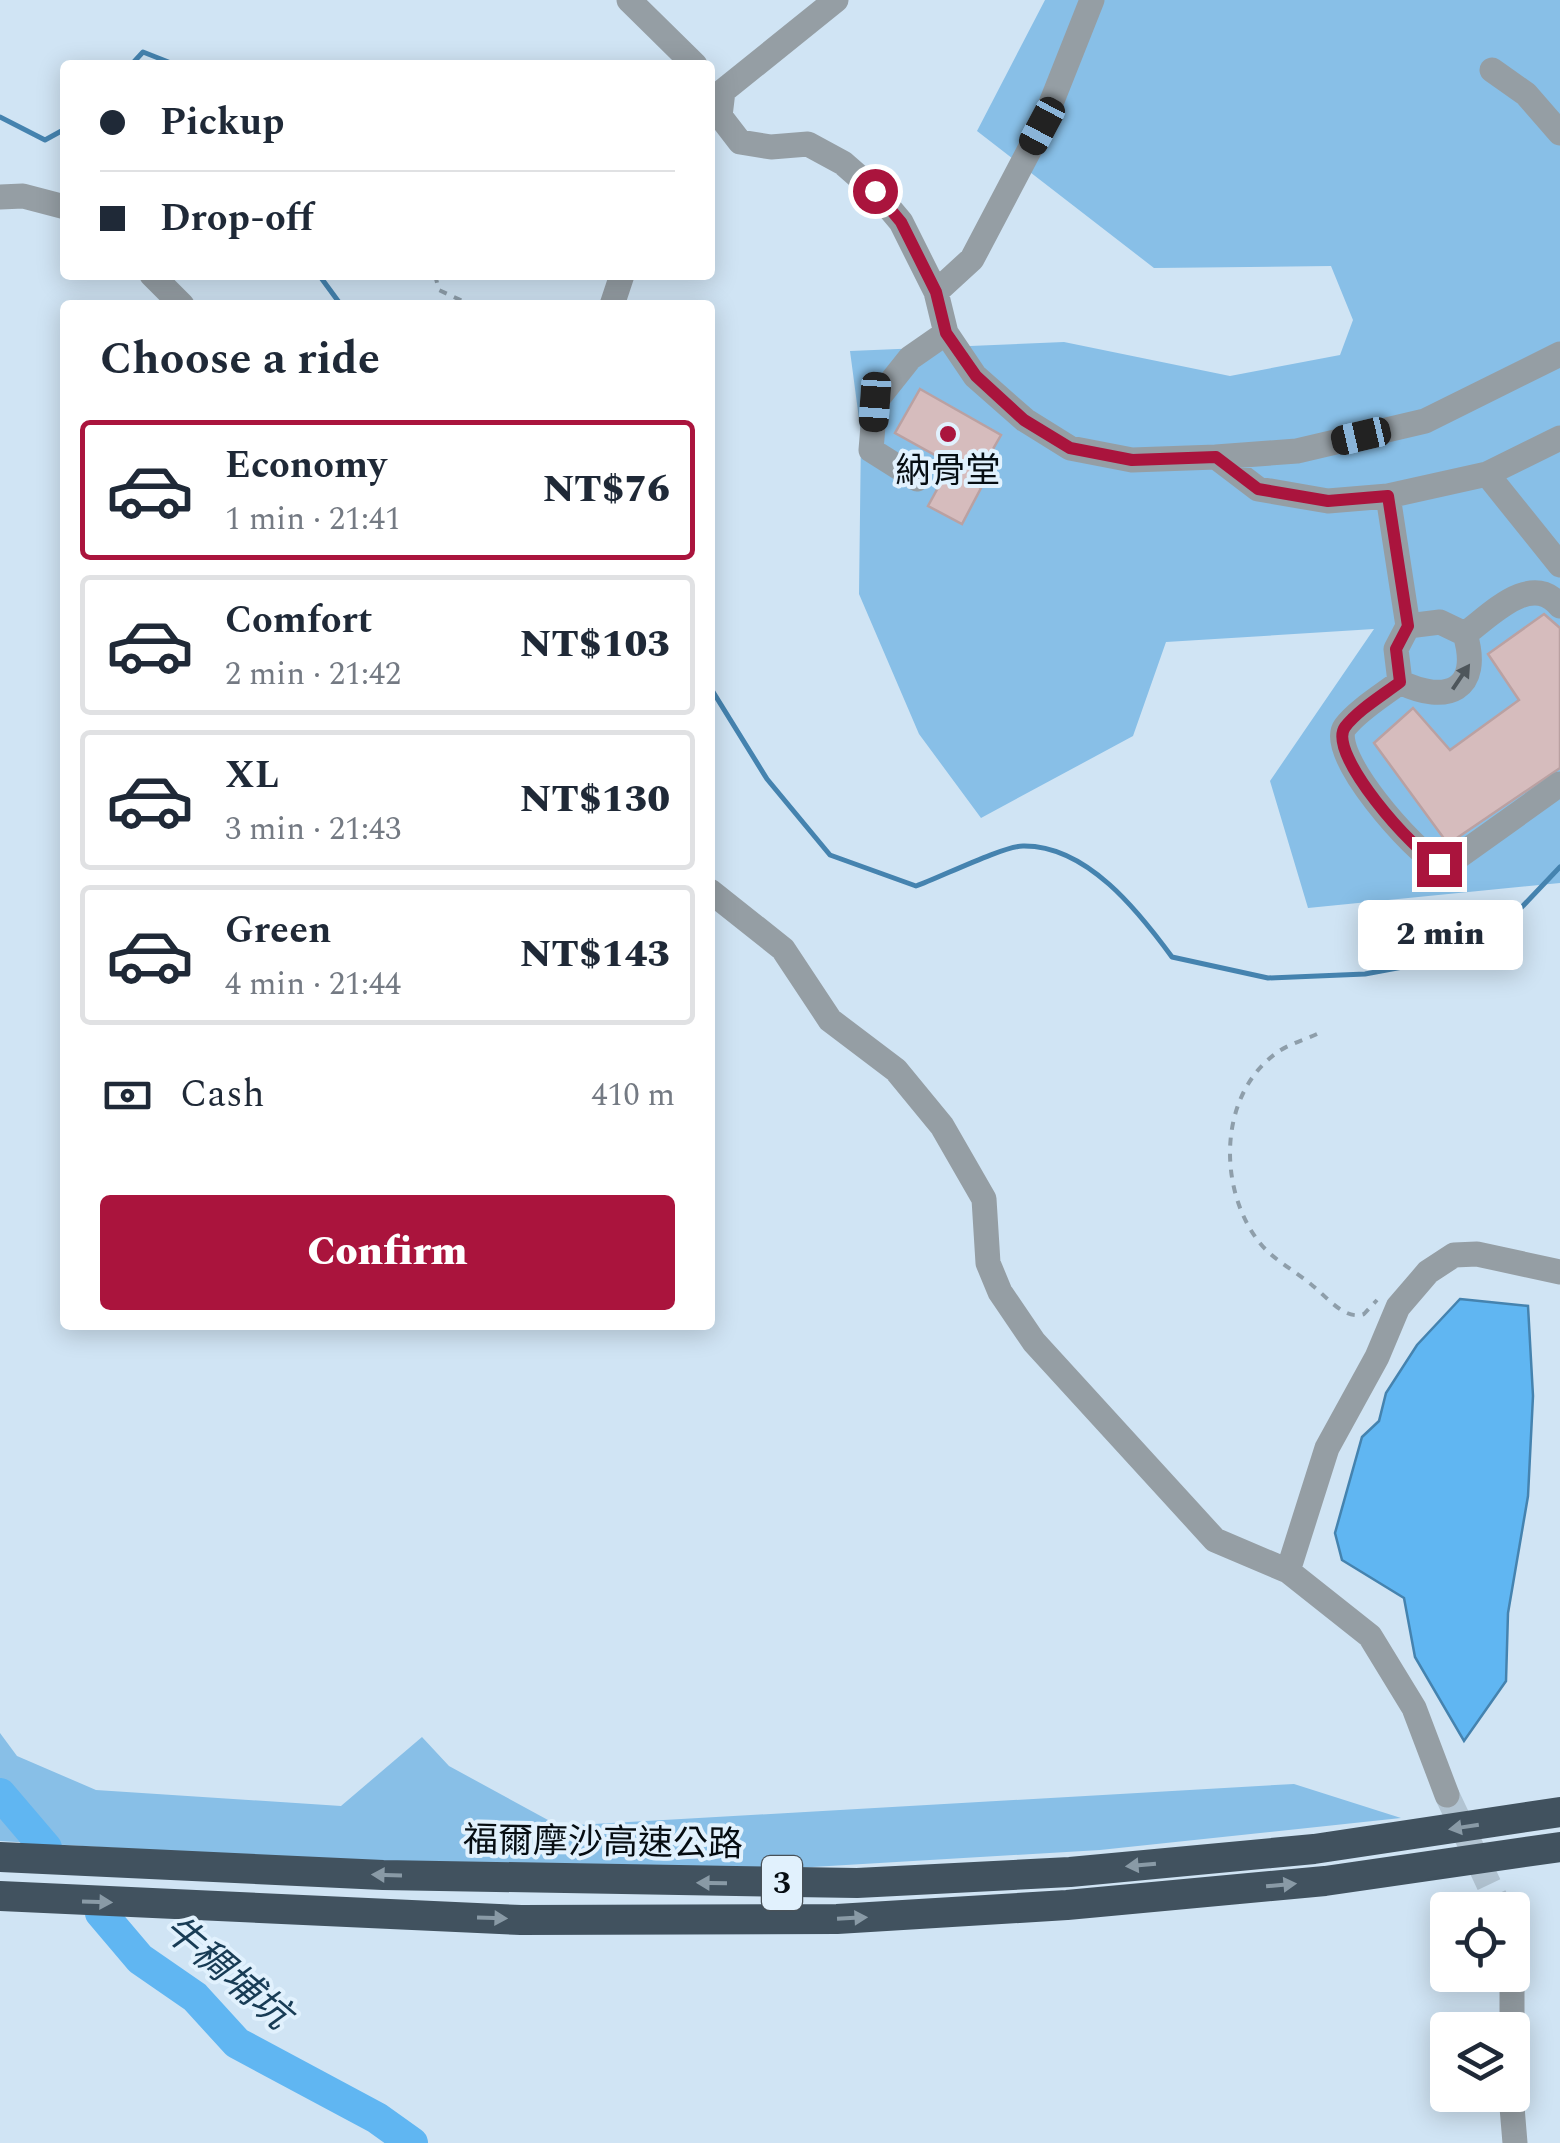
<!DOCTYPE html>
<html lang="en">
<head>
<meta charset="utf-8">
<style>
  :root { --surface:#fff; --page:#f2f2f3; --text:#1f2937; --muted:#747a83; --line:#e0e1e3; --accent:#aa143d }
  body { margin:0; font-family:Spectral,"Noto Sans TC",serif; background:var(--page); color:var(--text); height:100vh; display:flex; flex-direction:column; font-size:38px; white-space:nowrap }
  * { box-sizing:border-box; margin:0 }
  p { font-size:32px; color:var(--muted) }
  .icon { flex:none; width:55px; height:55px; fill:none; stroke:currentColor; stroke-width:2; stroke-linecap:round; stroke-linejoin:round }
  .map { position:relative; flex:1; overflow:hidden }
  .drawer { position:absolute; left:60px; top:300px; width:655px; height:1030px; display:flex; flex-direction:column; background:var(--surface); border-radius:10px; box-shadow:0 5px 25px #0003 }
  .drawer>* { flex:none }
  .hud { position:absolute; left:60px; top:60px; width:655px; height:220px; border-radius:10px; box-shadow:0 5px 25px #0003; display:grid; align-content:center; height:220px; padding:0 40px; background:var(--surface) }
  .fabs { position:absolute; left:1430px; top:1892px; display:grid; gap:20px }
  .fabs a { display:grid; place-items:center; width:100px; height:100px; border-radius:10px; background:var(--surface); box-shadow:0 5px 25px #0003; font-size:50px }
  .end { position:absolute; width:45px; height:45px; margin:-22px; border:12px solid #aa143d; background:#fff; box-shadow:0 0 0 5px #fff }
  .from { border-radius:50% }
  .bubble { position:absolute; height:70px; border-radius:10px; background:var(--surface); box-shadow:0 5px 25px #0003; font-size:32px; font-weight:800; line-height:70px; text-align:center }
  .car { position:absolute; width:30px; height:60px; margin:-30px -15px; border-radius:12px; box-shadow:0 0 8px 2px #0007; background:linear-gradient(#222 24%,#8ab4d8 0 40%,#222 0 76%,#8ab4d8 0 86%,#222 0) }
  .hud b { display:flex; align-items:center; gap:35px; height:95px; font-size:38px }
  .hud b+b { border-top:2px solid var(--line) }
  .hud i { width:25px; height:25px; background:var(--text) }
  ul { padding:0; list-style:none }
  li { display:flex; align-items:center; gap:30px; height:140px; margin:0 20px 15px; padding:0 20px; border:5px solid var(--line); border-radius:10px }
  li div { flex:1 }
  li b { display:block; font-size:38px }
  li em { font-style:normal; font-weight:800 }
  li.selected { border-color:var(--accent) }
  li>.icon { width:90px; height:90px; stroke-width:1.5 }
  h2 { padding:0 40px; font-size:45px; line-height:120px }
  .pay { display:flex; align-items:center; gap:25px; height:110px; padding:0 40px; font-size:38px }
  .pay p { margin-inline-start:auto }
  .cta { display:flex; gap:20px; margin-top:auto; padding:20px 40px }
  .cta a { flex:1; height:115px; border-radius:10px; background:var(--accent); color:#fff; font-size:40px; font-weight:800; line-height:115px; text-align:center }
  .map>svg:first-child { display:block }
</style>
</head>
<body>
<div class="map">
<svg width="1560" height="2143" viewBox="0 0 1560 2143">
  <rect width="100%" height="100%" fill="#d0e4f4"/>
  <path fill="#88bfe7" d="M 1045,0 L 1560,0 L 1560,883 L 1308,908 L 1270,781 L 1374,629 L 1166,642 L 1133,736 L 981,818 L 919,734 L 859,594 L 861,434 L 850,351 L 1064,342 L 1230,376 L 1340,355 L 1353,320 L 1331,266 L 1154,268 L 977,131 Z
    M 0,1733 L 17,1756 L 96,1790 L 341,1806 L 422,1737 L 449,1766 L 559,1826 L 1294,1784 L 1401,1818 L 1100,1850 L 711,1873 L 396,1865 L 0,1841 Z"/>
  <path fill="#60b6f2" stroke="#4583af" stroke-width="2.5" d="M 1460,1299 L 1528,1306 L 1533,1396 L 1528,1496 L 1508,1613 L 1506,1681 L 1464,1741 L 1415,1657 L 1404,1598 L 1342,1560 L 1335,1533 L 1362,1437 L 1379,1421 L 1386,1393 L 1417,1345 Z"/>
  <g fill="none" stroke-linecap="round" stroke-linejoin="round">
    <path stroke="#4583af" stroke-width="5" d="M 131,65 L 143,52 L 176,65
      M 0,117 L 45,140 L 65,129
      M 319,275 L 341,305
      M 710,687 L 767,779 L 830,855 L 916,886 C 939,878 1003,846 1023,846 C 1087,845 1139,912 1172,957 L 1268,978 L 1365,974 L 1478,953 L 1560,867"/>
    <path stroke="#60b6f2" stroke-width="32" d="M 0,1794 L 46,1848
      M 101,1913 L 140,1959 L 195,1997 L 237,2043 L 377,2118 L 412,2143"/>
  </g>
  <path fill="#d6bcbd" stroke="#baa1a2" stroke-width="2.5" d="M 920,389 L 1001,435 L 973,484 L 981,488 L 962,524 L 928,506 L 951,464 L 895,433 Z
    M 1544,614 L 1560,628 L 1560,768 L 1448,844 L 1374,743 L 1413,708 L 1450,750 L 1519,700 L 1488,654 Z"/>
  <g fill="none" stroke-linecap="round" stroke-linejoin="round">
    <path stroke="#b2c4d2" stroke-width="25" stroke-dasharray="25 12" stroke-linecap="butt" d="M 1447,1795 L 1499,1906"/>
    <path stroke="#8e9eaa" stroke-width="4" stroke-dasharray="8 8" stroke-linecap="butt" d="M 435,275 L 439,290 L 471,305
      M 1317,1034 C 1304,1040 1286,1045 1275,1054 C 1218,1097 1218,1189 1259,1242 C 1272,1259 1297,1272 1313,1286 C 1327,1297 1345,1321 1364,1314 L 1377,1300"/>
    <path stroke="#959ea4" stroke-width="25" d="M 629,0 L 695,65
      M 836,0 L 723,91 L 720,116 L 740,142 L 771,147 L 808,144 L 843,163 L 875,191 L 901,222 L 936,292 L 946,333 L 975,376 L 1025,420 L 1070,448 L 1132,460 L 1216,457 L 1258,489 L 1328,501 L 1388,496 L 1487,474 L 1560,438
      M 1492,70 L 1526,94 L 1560,133
      M 0,197 L 23,196 L 65,207
      M 152,275 L 182,305
      M 936,292 L 972,259 L 1042,126 L 1092,0
      M 612,305 L 622,275
      M 1216,457 L 1297,451 L 1425,421 L 1560,354
      M 1487,474 L 1560,565
      M 917,479 L 871,450 L 875,402 L 910,358 L 946,333
      M 1388,496 L 1408,626 L 1396,649 L 1400,682 C 1447,705 1482,690 1465,634 L 1440,622 L 1408,626
      M 1465,634 C 1491,615 1531,571 1560,606
      M 1400,682 C 1383,695 1358,710 1345,727 C 1326,753 1415,853 1439,864 L 1455,859 L 1560,784
      M 710,891 L 783,949 L 830,1020 L 896,1070 L 942,1126 L 984,1199 L 988,1263 L 1000,1292 L 1034,1342 L 1215,1540 L 1288,1571 L 1370,1636 L 1414,1708 L 1447,1795
      M 1288,1571 L 1327,1448 L 1377,1357 L 1398,1307 L 1428,1272 L 1454,1255 L 1477,1254 L 1560,1272
      M 1499,1906 L 1501,1910
      M 1512,1940 L 1512,2051
      M 1511,2095 L 1515,2143"/>
    <path stroke="#41525f" stroke-width="30" d="M 0,1857 L 383,1875 L 857,1883 L 1070,1872 L 1314,1849 L 1560,1812
      M 0,1896 L 521,1920 L 837,1919 L 1067,1905 L 1325,1881 L 1560,1847"/>
  </g>
  <defs><path id="oneway-solid" d="M-6-.8H1V-3.2L6.5 0L1 3.2V.8H-6Z" transform="scale(2.5)"/></defs>
  <use fill="#4e565b" href="#oneway-solid" transform="translate(1461 677) rotate(-56)"/>
  <g fill="#899aa6">
    <use href="#oneway-solid" transform="translate(1464 1827) rotate(171)"/>
    <use href="#oneway-solid" transform="translate(1141 1865) rotate(175)"/>
    <use href="#oneway-solid" transform="translate(387 1875) rotate(-178)"/>
    <use href="#oneway-solid" transform="translate(712 1883) rotate(-179)"/>
    <use href="#oneway-solid" transform="translate(1281 1885) rotate(-5)"/>
    <use href="#oneway-solid" transform="translate(97 1902) rotate(2)"/>
    <use href="#oneway-solid" transform="translate(492 1918) rotate(2)"/>
    <use href="#oneway-solid" transform="translate(852 1918) rotate(-3)"/>
  </g>
  <g fill="none" stroke-linecap="round" stroke-linejoin="round">
    <path stroke="#aa143d" stroke-width="12" d="M 875,191 L 901,222 L 936,292 L 946,333 L 976,376 L 1024,420 L 1070,448 L 1132,460 L 1216,457 L 1258,489 L 1328,501 L 1388,496 L 1408,626 L 1396,649 L 1400,682 C 1383,695 1358,710 1345,727 C 1326,753 1415,853 1439,864"/>
  </g>
  <circle fill="#aa143d" stroke="#e1f1fd" stroke-width="4" cx="948" cy="434" r="10"/>
  <g text-anchor="middle" dominant-baseline="central" stroke-width="8" stroke-linejoin="round" paint-order="stroke">
    <rect fill="#e1f1fd" stroke="#485158" stroke-width="2.5" x="762" y="1856" width="40" height="54" rx="8"/>
    <g font-size="32" font-weight="bold" fill="#060d12">
      <text x="782" y="1883">3</text>
    </g>
    <g font-size="35" fill="#060d12" stroke="#e1f1fd">
      <text x="948" y="471">納骨堂</text>
    </g>
    <g font-size="35" fill="#060d12" stroke="#e1f1fd">
      <text transform="translate(603 1843) rotate(1)">福爾摩沙高速公路</text>
    </g>
    <g font-size="38" font-style="italic" fill="#183c55" stroke="#e1f1fd">
      <text transform="translate(226 1973) rotate(40)">牛稠埔坑</text>
    </g>
  </g>
</svg>
<div class="fabs">
<a><svg class="icon" aria-label="locate" viewBox="0 0 24 24"><circle cx="12" cy="12" r="6"/><path d="M12 2v4M12 18v4M2 12h4M18 12h4"/></svg></a>
<a><svg class="icon" aria-label="layers" viewBox="0 0 24 24"><path d="M12 4l9 5-9 5-9-5zM3 14l9 5 9-5"/></svg></a>
</div>
<i class="end from" style="left:875px;top:191px"></i>
<i class="end" style="left:1439px;top:864px"></i>
<div class="bubble" style="left:1358px;top:900px;width:165px">2 min</div>
<i class="car" style="left:1042px;top:126px;rotate:208deg"></i>
<i class="car" style="left:875px;top:402px;rotate:184deg"></i>
<i class="car" style="left:1361px;top:436px;rotate:257deg"></i>
<div class="hud">
<b><i class="from"></i>Pickup</b>
<b><i></i>Drop-off</b>
</div>
<section class="drawer">
<h2>Choose a ride</h2>
<ul>
<li class="selected"><svg class="icon" aria-label="car" viewBox="0 0 24 24"><path d="M5 17H2v-5l4-1 3-4h7l3 4 3 1v5h-3M9 17h6M6 11h13"/><circle cx="7" cy="17" r="2"/><circle cx="17" cy="17" r="2"/></svg><div><b>Economy</b><p>1 min · 21:41</p></div><em>NT$76</em></li>
<li><svg class="icon" aria-label="car" viewBox="0 0 24 24"><path d="M5 17H2v-5l4-1 3-4h7l3 4 3 1v5h-3M9 17h6M6 11h13"/><circle cx="7" cy="17" r="2"/><circle cx="17" cy="17" r="2"/></svg><div><b>Comfort</b><p>2 min · 21:42</p></div><em>NT$103</em></li>
<li><svg class="icon" aria-label="car" viewBox="0 0 24 24"><path d="M5 17H2v-5l4-1 3-4h7l3 4 3 1v5h-3M9 17h6M6 11h13"/><circle cx="7" cy="17" r="2"/><circle cx="17" cy="17" r="2"/></svg><div><b>XL</b><p>3 min · 21:43</p></div><em>NT$130</em></li>
<li><svg class="icon" aria-label="car" viewBox="0 0 24 24"><path d="M5 17H2v-5l4-1 3-4h7l3 4 3 1v5h-3M9 17h6M6 11h13"/><circle cx="7" cy="17" r="2"/><circle cx="17" cy="17" r="2"/></svg><div><b>Green</b><p>4 min · 21:44</p></div><em>NT$143</em></li>
</ul>
<div class="pay"><svg class="icon" aria-label="cash" viewBox="0 0 24 24"><path d="M3 7h18v10H3z"/><circle cx="12" cy="12" r="2"/></svg>Cash<p>410 m</p></div>
<div class="cta"><a>Confirm</a></div>
</section>
</div>
</body>
</html>
